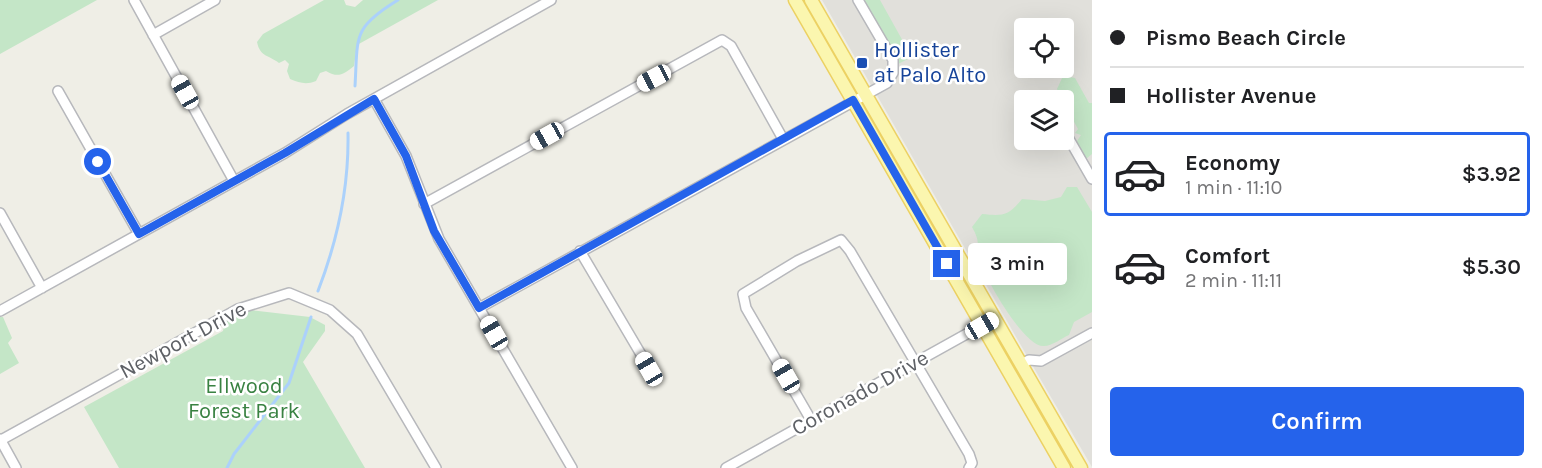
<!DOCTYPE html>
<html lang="en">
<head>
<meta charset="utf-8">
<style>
  :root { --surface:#fff; --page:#f2f2f2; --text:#202124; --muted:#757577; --line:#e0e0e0; --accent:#2563eb }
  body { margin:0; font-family:Karla,sans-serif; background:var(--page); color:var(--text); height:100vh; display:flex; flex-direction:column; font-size:22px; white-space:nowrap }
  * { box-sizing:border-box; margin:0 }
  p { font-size:20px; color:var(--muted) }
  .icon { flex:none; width:33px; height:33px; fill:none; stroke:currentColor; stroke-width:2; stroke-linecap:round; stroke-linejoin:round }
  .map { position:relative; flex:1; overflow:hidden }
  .drawer { display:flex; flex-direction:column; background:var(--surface); width:450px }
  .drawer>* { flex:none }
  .top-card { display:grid; align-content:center; height:132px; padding:0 18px; background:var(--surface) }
  .tools { position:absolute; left:1014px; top:18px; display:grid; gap:12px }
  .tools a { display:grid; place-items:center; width:60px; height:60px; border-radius:6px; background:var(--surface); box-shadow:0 6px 24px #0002; font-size:30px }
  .end { position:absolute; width:27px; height:27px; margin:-14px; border:8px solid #2563eb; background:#fff; box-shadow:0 0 0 3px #fff }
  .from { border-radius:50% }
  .bubble { position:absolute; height:42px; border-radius:6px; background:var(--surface); box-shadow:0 6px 24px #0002; font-size:20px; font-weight:600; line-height:42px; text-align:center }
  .car { position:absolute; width:18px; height:36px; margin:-18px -9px; border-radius:8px; box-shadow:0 0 4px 2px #0007; background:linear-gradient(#fff 24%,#345 0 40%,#fff 0 76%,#345 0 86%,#fff 0) }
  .top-card b { display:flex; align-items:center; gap:21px; height:57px; font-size:22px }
  .top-card b+b { border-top:2px solid var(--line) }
  .top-card i { width:15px; height:15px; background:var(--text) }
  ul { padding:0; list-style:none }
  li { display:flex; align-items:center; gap:18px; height:84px; margin:0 12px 9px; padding:0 6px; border:3px solid transparent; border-radius:6px }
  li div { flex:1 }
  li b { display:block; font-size:22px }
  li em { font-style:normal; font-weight:600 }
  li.current { border-color:var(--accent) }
  li>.icon { width:54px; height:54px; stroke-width:1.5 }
  .cta { display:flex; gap:12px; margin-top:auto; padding:12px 18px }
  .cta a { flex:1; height:69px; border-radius:6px; background:var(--accent); color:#fff; font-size:24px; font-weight:600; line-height:69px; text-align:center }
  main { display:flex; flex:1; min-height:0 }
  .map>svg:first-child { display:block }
</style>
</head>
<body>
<main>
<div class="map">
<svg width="1092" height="468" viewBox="0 0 1092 468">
  <rect width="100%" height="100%" fill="#efeee6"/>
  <path fill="#e1e0db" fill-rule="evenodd" d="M 822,0 L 1092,0 L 1092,467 L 1038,375 ZM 1024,28 L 1064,28 L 1064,68 L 1024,68 ZM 1024,100 L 1064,100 L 1064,140 L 1024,140 Z"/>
  <path fill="#c4e6c7" d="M 0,0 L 97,0 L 0,54 Z
    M 324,0 L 344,0 L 346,5 L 355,7 L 363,0 L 438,0 L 357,45 L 354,66 C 343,75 338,78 326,71 L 320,73 L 316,81 C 306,85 300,83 290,79 L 287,71 L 289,64 L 285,60 L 279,63 C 269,55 260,57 257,42 L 263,34 Z
    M 858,0 L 880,0 L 909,52 L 910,58 L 898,64 L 894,60 Z
    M 1063,76 L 1075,78 L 1089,103 L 1092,103 L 1092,154 L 1086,159 L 1075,144 L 1081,135 L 1075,133 L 1078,129 L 1068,111 L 1070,103 L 1065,104 L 1057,89 Z
    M 1067,187 L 1077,187 L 1092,212 L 1092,312 L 1074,322 L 1069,335 C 1062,338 1052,346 1044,346 C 1024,348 983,275 979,258 C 976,243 981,243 972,227 L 982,214 C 1003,216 1008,216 1022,199 L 1045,201 L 1061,197 Z
    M 241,309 L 310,317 L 325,325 L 325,331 L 303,362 L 365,468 L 119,468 L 84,407 L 223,331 L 225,321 Z
    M 0,317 L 3,317 L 12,338 L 8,343 L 19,363 L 0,374 Z"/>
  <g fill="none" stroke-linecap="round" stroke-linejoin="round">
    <path stroke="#abd1fb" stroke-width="3" d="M 355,86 C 358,36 352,28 398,0
      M 318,291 C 338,239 349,189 348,133
      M 227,468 L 234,454 L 289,383 L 311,317"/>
    <g stroke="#b7b8bc" stroke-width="12">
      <path id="minor" d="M 134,0 L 234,181
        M 153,35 L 215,0
        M 58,91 L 139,234
        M 374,99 L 406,156 L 439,239 L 572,468
        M 1069,139 L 1092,179
        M 424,204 L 722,40 L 731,46 L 783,139
        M 0,213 L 42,288
        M 580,251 L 652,373
        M 479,308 L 887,83 L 893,73 L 893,60 L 858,0
        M 0,311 L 285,153 L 347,114 L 551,0
        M 1022,364 L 1029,360 L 1041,361 L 1092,333
        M 811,420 L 746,308 L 743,294 L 797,261 L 841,240 L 850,251 L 969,454 L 972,463 L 969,468
        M 0,439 L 16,468
        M 1,440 L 238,309 L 289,293 L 330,310 L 357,334 L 436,468
        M 726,468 L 988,322"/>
    </g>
    <g stroke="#ecd163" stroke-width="15">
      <path id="major" d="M 795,0 L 1064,468
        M 811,0 L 1081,468"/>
    </g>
    <use href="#minor" stroke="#fff" stroke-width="9"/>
    <use href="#major" stroke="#fbf6af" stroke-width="12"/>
  </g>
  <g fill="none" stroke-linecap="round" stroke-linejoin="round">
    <path stroke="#2563eb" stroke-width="8" d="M 98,162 L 139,234 L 285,153 L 374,99 L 406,156 L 434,231 L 479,308 L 853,100 L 947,264"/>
  </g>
  <rect fill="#1a4fb4" stroke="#fff" stroke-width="2" x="856" y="57" width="12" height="12" rx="3"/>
  <g text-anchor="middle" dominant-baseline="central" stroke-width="5" stroke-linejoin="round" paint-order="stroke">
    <g font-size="22" fill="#164399" stroke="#fff" text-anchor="start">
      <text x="874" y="50">Hollister<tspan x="874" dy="25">at Palo Alto</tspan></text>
    </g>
    <g font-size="22" fill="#5e6166" stroke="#fff">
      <text transform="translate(183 340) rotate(-28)">Newport Drive</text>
      <text transform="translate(860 393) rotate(-29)">Coronado Drive</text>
    </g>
    <g font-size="22" fill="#398242" stroke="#fff">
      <text x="244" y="386">Ellwood<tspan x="244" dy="25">Forest Park</tspan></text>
    </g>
  </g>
</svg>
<div class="tools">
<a><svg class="icon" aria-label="locate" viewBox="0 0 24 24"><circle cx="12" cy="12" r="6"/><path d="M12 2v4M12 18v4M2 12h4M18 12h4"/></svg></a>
<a><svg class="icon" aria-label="layers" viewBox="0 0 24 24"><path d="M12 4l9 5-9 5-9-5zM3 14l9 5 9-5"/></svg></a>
</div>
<i class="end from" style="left:98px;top:162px"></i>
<i class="end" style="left:947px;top:264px"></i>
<div class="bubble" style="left:968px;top:243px;width:99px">3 min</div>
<i class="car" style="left:654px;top:78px;rotate:242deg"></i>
<i class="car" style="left:185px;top:92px;rotate:331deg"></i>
<i class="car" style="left:547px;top:136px;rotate:241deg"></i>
<i class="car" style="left:982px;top:326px;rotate:60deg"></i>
<i class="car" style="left:494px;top:333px;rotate:330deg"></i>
<i class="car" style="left:649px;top:369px;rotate:330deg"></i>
<i class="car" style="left:786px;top:376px;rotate:330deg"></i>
</div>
<section class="drawer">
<div class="top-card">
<b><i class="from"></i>Pismo Beach Circle</b>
<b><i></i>Hollister Avenue</b>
</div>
<ul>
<li class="current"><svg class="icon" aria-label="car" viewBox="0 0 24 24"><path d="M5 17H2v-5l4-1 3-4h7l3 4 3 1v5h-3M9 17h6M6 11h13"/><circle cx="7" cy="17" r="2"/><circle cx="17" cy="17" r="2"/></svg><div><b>Economy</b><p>1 min · 11:10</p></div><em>$3.92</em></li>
<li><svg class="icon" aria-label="car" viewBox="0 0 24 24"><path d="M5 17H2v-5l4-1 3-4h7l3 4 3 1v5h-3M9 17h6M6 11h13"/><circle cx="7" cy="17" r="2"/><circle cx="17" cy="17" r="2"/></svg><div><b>Comfort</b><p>2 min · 11:11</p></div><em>$5.30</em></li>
</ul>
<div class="cta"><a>Confirm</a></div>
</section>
</main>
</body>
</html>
